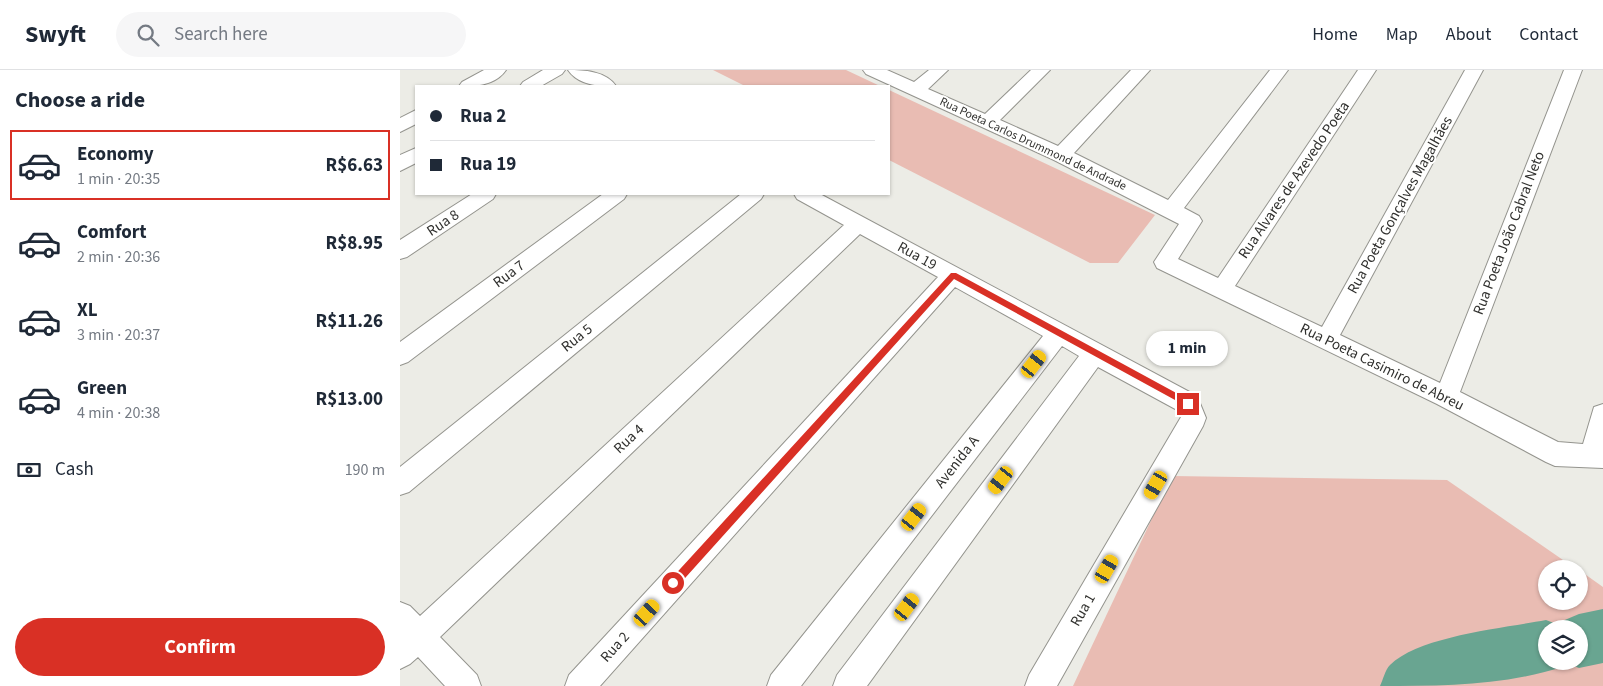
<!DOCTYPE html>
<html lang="en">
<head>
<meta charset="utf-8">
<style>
  :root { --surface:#fff; --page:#f6f6f7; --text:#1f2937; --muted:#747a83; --line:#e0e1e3; --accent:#d93025 }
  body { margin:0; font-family:"Source Sans 3",sans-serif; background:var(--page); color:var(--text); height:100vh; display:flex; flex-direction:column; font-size:19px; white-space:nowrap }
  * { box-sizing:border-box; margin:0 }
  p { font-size:16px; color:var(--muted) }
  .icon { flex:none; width:28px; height:28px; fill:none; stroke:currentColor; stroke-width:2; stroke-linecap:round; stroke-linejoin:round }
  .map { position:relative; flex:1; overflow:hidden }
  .panel { display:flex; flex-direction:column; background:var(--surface); width:400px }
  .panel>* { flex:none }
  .banner { position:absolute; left:15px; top:15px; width:475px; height:110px; border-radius:0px; box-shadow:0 1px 4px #0004; display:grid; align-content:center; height:110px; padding:0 15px; background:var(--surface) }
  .tools { position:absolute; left:1138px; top:490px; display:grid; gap:10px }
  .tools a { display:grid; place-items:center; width:50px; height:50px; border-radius:50%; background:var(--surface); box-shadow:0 1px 4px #0004; font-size:25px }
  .end { position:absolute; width:22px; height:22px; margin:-11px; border:6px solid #d93025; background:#fff; box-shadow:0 0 0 2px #fff }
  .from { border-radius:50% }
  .bubble { position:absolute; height:35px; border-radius:18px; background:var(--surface); box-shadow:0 1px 4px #0004; font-size:16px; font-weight:700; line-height:35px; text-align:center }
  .car { position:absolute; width:15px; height:30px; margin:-15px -8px; border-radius:6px; box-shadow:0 0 4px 1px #0007; background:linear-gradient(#f5c518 24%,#345 0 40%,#f5c518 0 76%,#345 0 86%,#f5c518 0) }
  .banner b { display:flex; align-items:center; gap:18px; height:48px; font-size:19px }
  .banner b+b { border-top:1px solid var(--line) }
  .banner i { width:12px; height:12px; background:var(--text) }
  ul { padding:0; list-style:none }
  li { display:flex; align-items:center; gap:15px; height:70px; margin:0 10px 8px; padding:0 5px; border:2px solid transparent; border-radius:0px }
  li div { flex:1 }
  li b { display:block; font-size:19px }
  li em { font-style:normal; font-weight:700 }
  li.current { border-color:var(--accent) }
  li>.icon { width:45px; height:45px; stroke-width:1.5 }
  h2 { padding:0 15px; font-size:22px; line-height:60px }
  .pay { display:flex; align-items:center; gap:12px; height:55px; padding:0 15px; font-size:19px }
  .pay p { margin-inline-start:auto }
  .primary-button { display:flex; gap:10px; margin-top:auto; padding:10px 15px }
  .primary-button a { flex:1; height:58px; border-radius:30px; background:var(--accent); color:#fff; font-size:20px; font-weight:700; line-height:58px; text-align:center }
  header { display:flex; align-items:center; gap:30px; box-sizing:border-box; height:70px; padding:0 25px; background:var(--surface); border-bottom:1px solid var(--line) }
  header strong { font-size:24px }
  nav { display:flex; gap:28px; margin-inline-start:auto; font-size:18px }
  .search { width:350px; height:45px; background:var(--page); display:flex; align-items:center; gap:12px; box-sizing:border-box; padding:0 18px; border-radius:28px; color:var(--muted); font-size:19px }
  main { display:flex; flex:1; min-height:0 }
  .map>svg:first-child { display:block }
</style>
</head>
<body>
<header>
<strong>Swyft</strong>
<div class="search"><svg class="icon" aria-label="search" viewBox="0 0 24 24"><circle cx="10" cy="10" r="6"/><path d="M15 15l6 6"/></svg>Search here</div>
<nav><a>Home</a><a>Map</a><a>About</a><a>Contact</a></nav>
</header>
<main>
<section class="panel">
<h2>Choose a ride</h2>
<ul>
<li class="current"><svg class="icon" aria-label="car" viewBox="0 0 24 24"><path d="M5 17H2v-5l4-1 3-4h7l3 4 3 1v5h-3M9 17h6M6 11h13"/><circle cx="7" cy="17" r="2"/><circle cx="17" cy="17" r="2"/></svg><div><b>Economy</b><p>1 min · 20:35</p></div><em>R$6.63</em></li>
<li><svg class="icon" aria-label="car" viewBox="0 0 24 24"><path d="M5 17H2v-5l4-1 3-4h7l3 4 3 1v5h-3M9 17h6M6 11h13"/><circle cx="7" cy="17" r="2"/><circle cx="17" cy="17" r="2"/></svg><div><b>Comfort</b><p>2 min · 20:36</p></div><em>R$8.95</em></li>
<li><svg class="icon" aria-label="car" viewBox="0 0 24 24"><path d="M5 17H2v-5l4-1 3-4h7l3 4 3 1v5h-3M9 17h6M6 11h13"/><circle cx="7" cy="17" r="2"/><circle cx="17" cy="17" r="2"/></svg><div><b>XL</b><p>3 min · 20:37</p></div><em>R$11.26</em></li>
<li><svg class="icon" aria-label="car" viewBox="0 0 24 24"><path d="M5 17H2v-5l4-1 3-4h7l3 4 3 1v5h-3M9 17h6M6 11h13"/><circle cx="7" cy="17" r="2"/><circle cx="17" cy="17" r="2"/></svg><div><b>Green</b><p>4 min · 20:38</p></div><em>R$13.00</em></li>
</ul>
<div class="pay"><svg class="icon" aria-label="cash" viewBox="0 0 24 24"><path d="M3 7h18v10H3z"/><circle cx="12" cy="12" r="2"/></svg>Cash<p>190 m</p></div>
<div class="primary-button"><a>Confirm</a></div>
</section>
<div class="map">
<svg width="1203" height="616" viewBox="0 0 1203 616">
  <rect width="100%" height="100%" fill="#ecece6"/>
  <path fill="#e9bcb3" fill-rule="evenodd" d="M 313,0 L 446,0 L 480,16 L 345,16 Z
    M 489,20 L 755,145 L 718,193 L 690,193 L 489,90 Z
    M 772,406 L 1047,410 L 1176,499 L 1146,499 L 1146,531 L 1179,531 L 1179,500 L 1203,517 L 1203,616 L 673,616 ZM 1146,559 L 1179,559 L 1179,591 L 1146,591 Z"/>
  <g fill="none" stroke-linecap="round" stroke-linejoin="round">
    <path fill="#69a591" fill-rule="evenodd" d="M 1203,539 L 1203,593 L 1179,598 L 1167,593 L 1165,596 C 1105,616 1044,616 980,616 C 983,610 985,600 990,595 C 1019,566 1104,558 1146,550 L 1159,555 L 1160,552 L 1179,544 ZM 1146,559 L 1179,559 L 1179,591 L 1146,591 Z"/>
    <g stroke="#94948e" stroke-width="2">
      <path id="minor" d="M 84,0 L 106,0 C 96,15 75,17 59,16 L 62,12 Z
        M 143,0 L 165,0 L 162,4 L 141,16 L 120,16 L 123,12 Z
        M 168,0 C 184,0 206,1 216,16 C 200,17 178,15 168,0 Z
        M 463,0 L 487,0 L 514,12 L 529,0 L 548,0 L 528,19 L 585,44 L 631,0 L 650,0 L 600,50 L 658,76 L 731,0 L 750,0 L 674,83 L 768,130 L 870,0 L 888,0 L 784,138 L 799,146 L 802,151 L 778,189 L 818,208 L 958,0 L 976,0 L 835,216 L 922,257 L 1065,0 L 1083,0 L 940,265 L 1040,313 L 1164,0 L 1182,0 L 1060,322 L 1158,372 L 1183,374 L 1194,337 L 1203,334 L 1203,398 L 1155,396 L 1146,392 L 1037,334 L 757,198 L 754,192 L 779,154 L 654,90 L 466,4 Z
        M 16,40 L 16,54 L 0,62 L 0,48 Z
        M 16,78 L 16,93 L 0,101 L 0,85 Z
        M 72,124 L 96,124 L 93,129 L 7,187 L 0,189 L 0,170 Z
        M 203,124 L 227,124 L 224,129 L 8,292 L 0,295 L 0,272 Z
        M 341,124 L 364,124 L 361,129 L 9,422 L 0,425 L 0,397 Z
        M 394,124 L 420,124 L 797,326 L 806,348 L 803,356 L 657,616 L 625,616 L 629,605 L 781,347 L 779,341 L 698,297 L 467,616 L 433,616 L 437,605 L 679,286 L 662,276 L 401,616 L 367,616 L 371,605 L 643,266 L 555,217 L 200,616 L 165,616 L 169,605 L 538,207 L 460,164 L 40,567 L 77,605 L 81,616 L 45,616 L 18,587 L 10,594 L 0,599 L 0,532 L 10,536 L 20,546 L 444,155 L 397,129 Z"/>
    </g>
    <use href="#minor" fill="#fff" fill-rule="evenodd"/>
  </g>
  <path fill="#d93025" d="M 551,203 L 556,203 L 791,331 L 791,336 L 786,336 L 554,209 L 277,517 L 270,517 L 270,510 Z"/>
  <g text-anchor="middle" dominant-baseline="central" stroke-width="4" stroke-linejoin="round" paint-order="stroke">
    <g font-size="12" fill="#30302e" stroke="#fffffe">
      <text transform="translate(633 74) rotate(25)">Rua Poeta Carlos Drummond de Andrade</text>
    </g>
    <g font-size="15" fill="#30302e" stroke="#fffffe">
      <text transform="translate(894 110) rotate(-56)">Rua Alvares de Azevedo Poeta</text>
      <text transform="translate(1000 135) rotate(-61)">Rua Poeta Gonçalves Magalhães</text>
      <text transform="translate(43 153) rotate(-34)">Rua 8</text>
      <text transform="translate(1109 163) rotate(-69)">Rua Poeta João Cabral Neto</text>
      <text transform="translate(517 186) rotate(29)">Rua 19</text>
      <text transform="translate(109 204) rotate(-37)">Rua 7</text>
      <text transform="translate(177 268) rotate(-39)">Rua 5</text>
      <text transform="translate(982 297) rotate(26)">Rua Poeta Casimiro de Abreu</text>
      <text transform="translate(229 369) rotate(-43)">Rua 4</text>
      <text transform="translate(557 392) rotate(-52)">Avenida A</text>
      <text transform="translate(683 540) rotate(-60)">Rua 1</text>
      <text transform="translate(215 577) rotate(-48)">Rua 2</text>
    </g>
  </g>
</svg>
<div class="tools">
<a><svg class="icon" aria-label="locate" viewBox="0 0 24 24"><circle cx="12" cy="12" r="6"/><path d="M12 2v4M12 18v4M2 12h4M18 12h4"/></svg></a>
<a><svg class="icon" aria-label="layers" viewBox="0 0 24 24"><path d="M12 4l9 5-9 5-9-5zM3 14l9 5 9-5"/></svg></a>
</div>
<i class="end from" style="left:273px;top:513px"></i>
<i class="end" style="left:788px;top:334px"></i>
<div class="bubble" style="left:746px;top:261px;width:82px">1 min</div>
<i class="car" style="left:634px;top:294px;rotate:38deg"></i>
<i class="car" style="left:601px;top:410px;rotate:217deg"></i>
<i class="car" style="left:756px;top:415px;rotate:210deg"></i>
<i class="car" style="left:514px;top:447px;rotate:38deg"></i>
<i class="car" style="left:707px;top:499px;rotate:30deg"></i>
<i class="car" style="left:507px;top:537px;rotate:37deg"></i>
<i class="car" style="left:247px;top:543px;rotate:42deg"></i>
<div class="banner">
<b><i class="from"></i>Rua 2</b>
<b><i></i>Rua 19</b>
</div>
</div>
</main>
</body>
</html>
